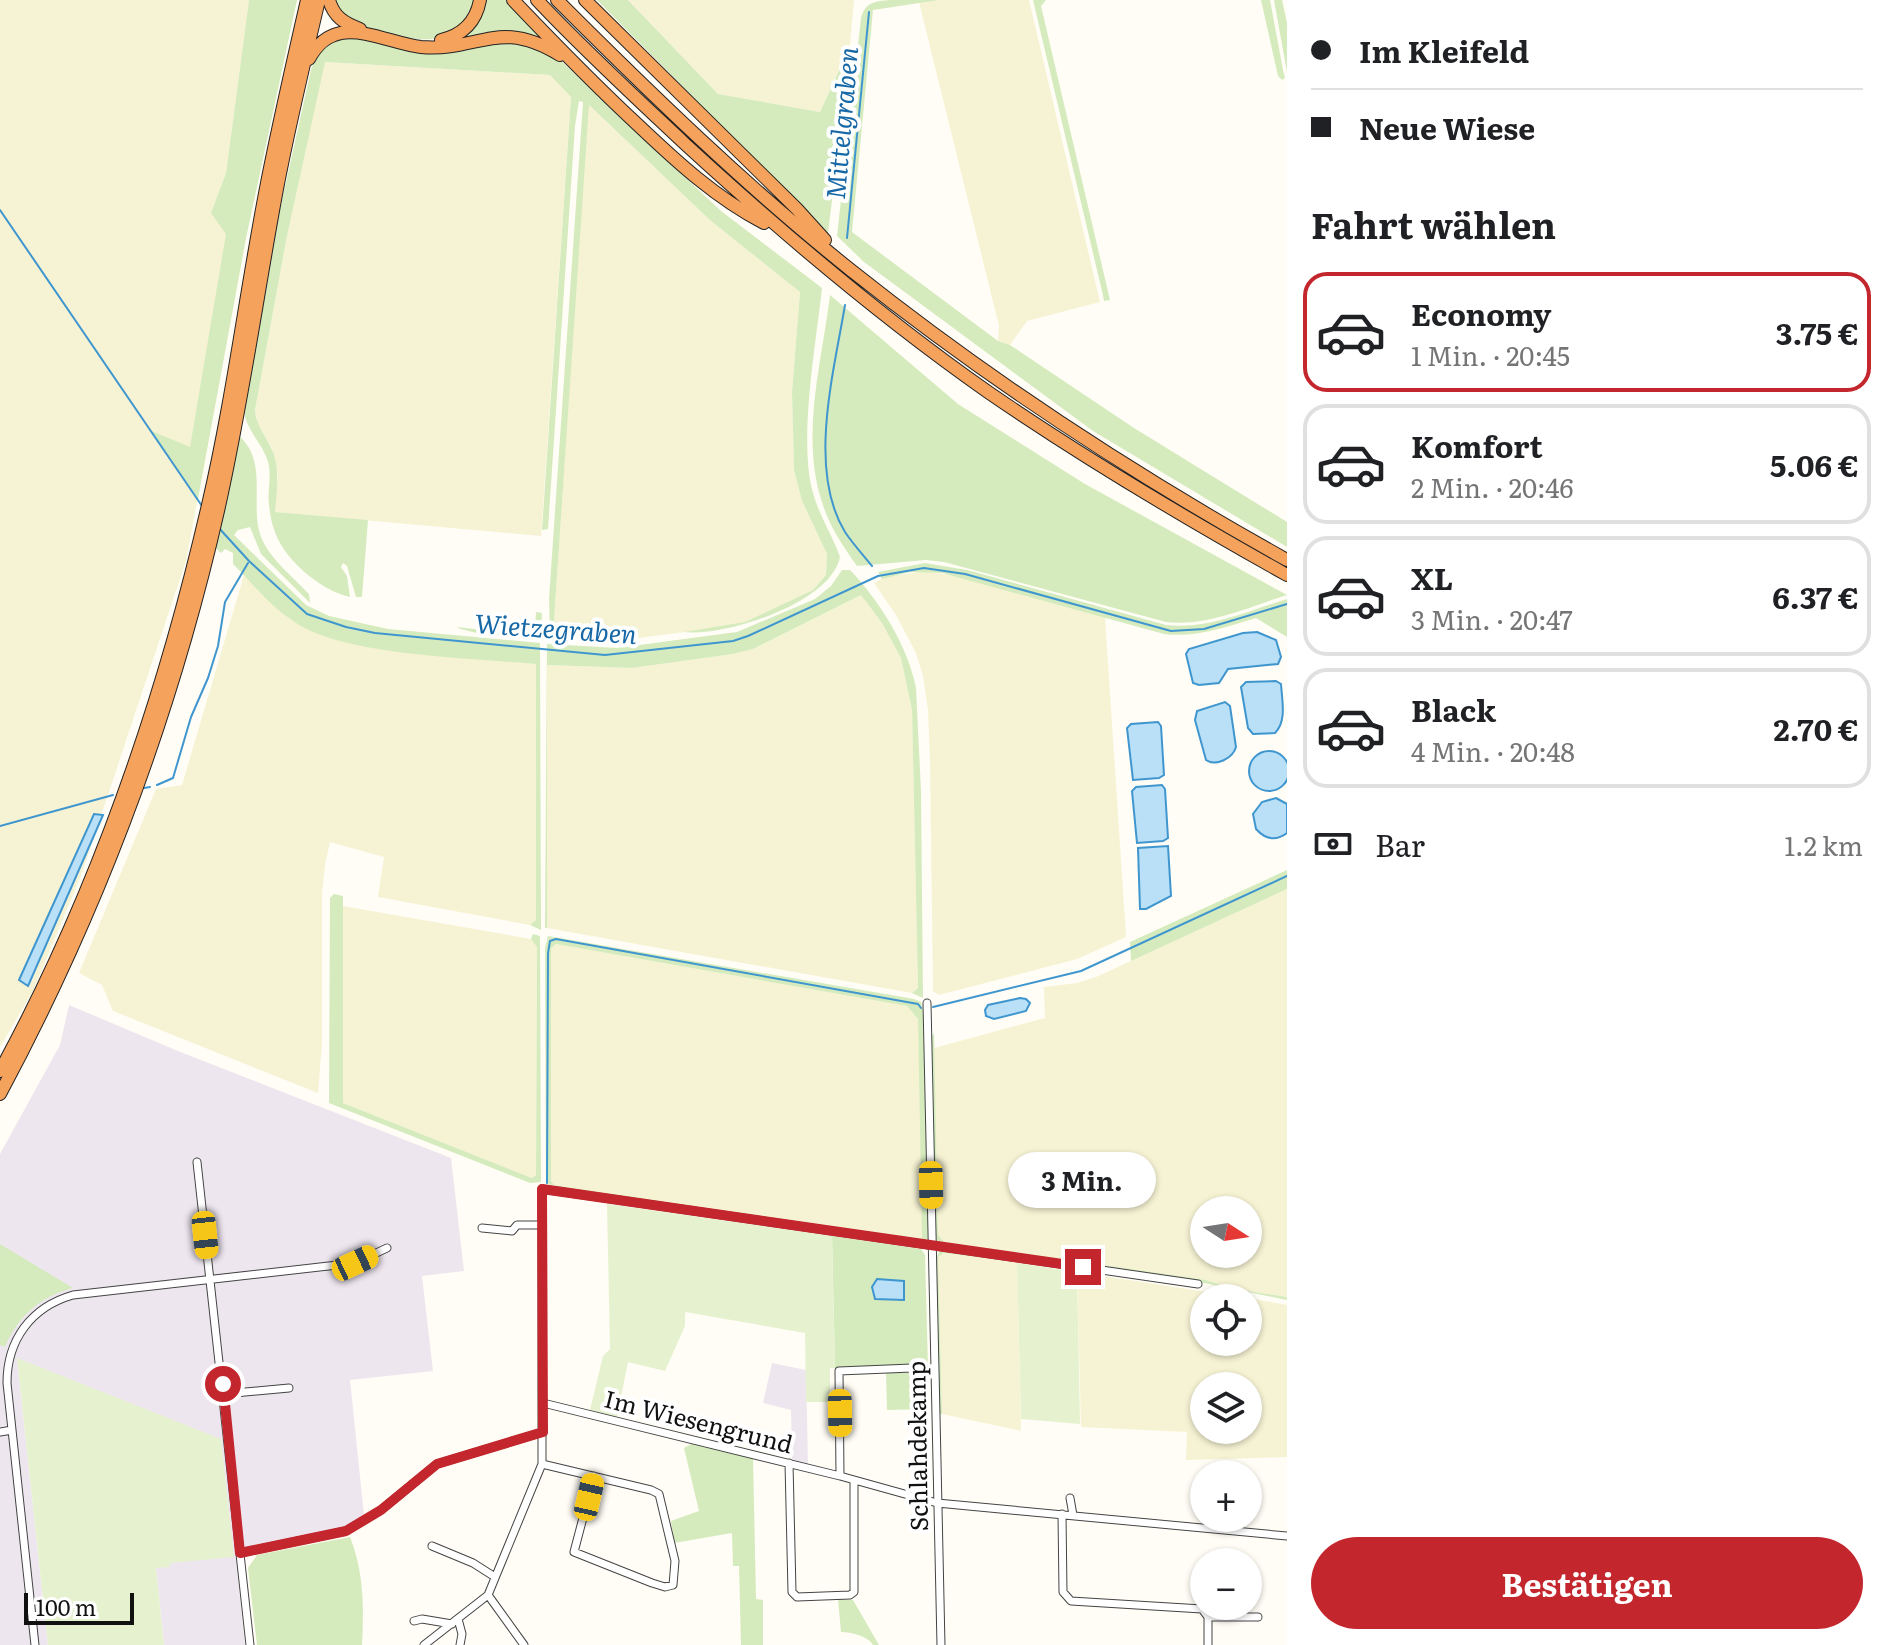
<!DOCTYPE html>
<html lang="de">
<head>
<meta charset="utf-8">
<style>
  :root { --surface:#fff; --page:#f2f2f2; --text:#202124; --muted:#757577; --line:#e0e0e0; --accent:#c4262e }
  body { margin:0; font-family:Literata,serif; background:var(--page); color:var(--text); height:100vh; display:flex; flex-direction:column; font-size:30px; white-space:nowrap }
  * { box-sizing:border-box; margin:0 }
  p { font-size:26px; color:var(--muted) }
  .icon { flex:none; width:44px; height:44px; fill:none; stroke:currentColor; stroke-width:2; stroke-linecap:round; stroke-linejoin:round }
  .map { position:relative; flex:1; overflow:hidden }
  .details { display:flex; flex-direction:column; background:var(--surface); width:600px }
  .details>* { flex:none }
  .top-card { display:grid; align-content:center; height:176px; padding:0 24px; background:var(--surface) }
  .needle { width:52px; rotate:102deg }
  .tools { position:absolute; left:1190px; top:1196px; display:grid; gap:16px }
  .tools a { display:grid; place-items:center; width:72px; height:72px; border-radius:50%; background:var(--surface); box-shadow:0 2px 6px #0004; font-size:40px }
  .scale { position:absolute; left:24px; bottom:20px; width:110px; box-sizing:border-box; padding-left:8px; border:4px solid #111; border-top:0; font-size:22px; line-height:28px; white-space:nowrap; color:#111; -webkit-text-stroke:6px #fff; paint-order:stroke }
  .end { position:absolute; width:36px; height:36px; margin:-18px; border:10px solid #c4262e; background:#fff; box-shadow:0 0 0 4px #fff }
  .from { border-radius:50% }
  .bubble { position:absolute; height:56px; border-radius:28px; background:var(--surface); box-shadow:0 2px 6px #0004; font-size:26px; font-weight:700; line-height:56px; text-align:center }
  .car { position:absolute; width:24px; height:48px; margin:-24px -12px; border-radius:10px; box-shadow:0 0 6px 2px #0007; background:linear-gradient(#f5c518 24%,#345 0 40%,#f5c518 0 76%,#345 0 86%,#f5c518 0) }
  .top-card b { display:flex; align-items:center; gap:28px; height:76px; font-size:30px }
  .top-card b+b { border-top:2px solid var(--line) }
  .top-card i { width:20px; height:20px; background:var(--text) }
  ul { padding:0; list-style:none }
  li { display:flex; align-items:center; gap:24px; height:120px; margin:0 16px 12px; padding:0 8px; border:4px solid var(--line); border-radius:24px }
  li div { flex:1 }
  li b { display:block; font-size:30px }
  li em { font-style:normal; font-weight:700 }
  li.current { border-color:var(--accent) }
  li>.icon { width:72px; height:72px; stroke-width:1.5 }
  h2 { padding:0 24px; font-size:36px; line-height:96px }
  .pay { display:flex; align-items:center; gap:20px; height:88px; padding:0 24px; font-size:30px }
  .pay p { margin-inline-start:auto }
  .action { display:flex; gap:16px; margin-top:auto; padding:16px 24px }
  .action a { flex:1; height:92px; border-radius:48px; background:var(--accent); color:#fff; font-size:32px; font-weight:700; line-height:92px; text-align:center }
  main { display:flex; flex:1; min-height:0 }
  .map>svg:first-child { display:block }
</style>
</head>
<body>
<main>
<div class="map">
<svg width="1287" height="1645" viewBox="0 0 1287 1645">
  <rect width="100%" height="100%" fill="#fffdf5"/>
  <path fill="#eee6ef" d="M 69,1005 L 178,1051 L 451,1158 L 464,1271 L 422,1276 L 433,1371 L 350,1380 L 364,1515 L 343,1528 L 235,1549 L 245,1645 L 164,1645 L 156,1568 L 17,1358 L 48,1645 L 0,1645 L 0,1154 L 60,1045 Z
    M 772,1363 L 806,1370 L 808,1465 L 792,1461 L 791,1410 L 763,1403 Z"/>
  <path fill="#f6f3d4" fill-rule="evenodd" d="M 0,0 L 249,0 L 226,173 L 211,213 L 246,238 L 186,561 L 81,876 L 33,991 L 0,1047 Z
    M 628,0 L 854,0 L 848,68 L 840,67 L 820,112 L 718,94 Z
    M 939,0 L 1029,0 L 1100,302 L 1027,321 L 1010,345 L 998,341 L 999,326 L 919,2 Z
    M 324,62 L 550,75 L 571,97 L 541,536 L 275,512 L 278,477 L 272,448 L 258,424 L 255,410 L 287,236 Z
    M 588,104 L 711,221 L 800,292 L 792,392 L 794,470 L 802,501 L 827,554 L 826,575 L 813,590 L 745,622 L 723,627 L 616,641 L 588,640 L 563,634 L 554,620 Z
    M 926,571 L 966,578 L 1105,617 L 1126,937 L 1077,959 L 939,995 L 933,991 L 930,759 L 928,710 L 923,676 L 916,653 L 896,615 L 874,583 L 885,577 Z
    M 244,575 L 288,618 L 322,635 L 384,649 L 536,664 L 536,921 L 530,925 L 378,897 L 384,857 L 330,842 L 325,865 L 322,893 L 322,1044 L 318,1093 L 113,1011 L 102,985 L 79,973 L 156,789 L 182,785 Z
    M 861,595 L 882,623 L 901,658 L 912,710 L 918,988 L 912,993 L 547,928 L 547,665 L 632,668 L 733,654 L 753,649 Z
    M 1287,889 L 1287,1297 L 1229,1288 L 1206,1280 L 944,1243 L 938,1235 L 934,1048 L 1045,1018 L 1044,987 L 1077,983 L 1096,977 ZM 1204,1210 L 1248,1210 L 1248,1254 L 1204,1254 Z
    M 343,906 L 531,939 L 537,946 L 536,1175 L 532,1178 L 343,1103 Z
    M 557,944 L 907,1006 L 918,1019 L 923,1239 L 556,1187 L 551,1181 L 551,949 Z
    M 944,1253 L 1017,1263 L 1021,1431 L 942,1414 L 938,1257 Z
    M 1077,1272 L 1245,1298 L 1204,1298 L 1204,1342 L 1248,1342 L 1248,1298 L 1287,1305 L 1287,1457 L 1186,1460 L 1187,1432 L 1081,1427 ZM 1204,1386 L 1248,1386 L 1248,1430 L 1204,1430 Z"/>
  <path fill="#d5ebbd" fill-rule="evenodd" d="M 249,0 L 297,0 L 246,238 L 198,499 L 149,430 L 190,447 L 226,234 L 211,213 L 226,173 Z
    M 333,0 L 478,0 L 467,25 C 457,29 447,35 437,38 C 421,43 362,32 348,21 C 342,17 338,6 333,0 Z
    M 485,0 L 506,0 L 525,23 L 529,23 L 550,45 L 536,38 L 449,43 Z
    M 597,0 L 628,0 L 718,94 L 820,112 L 841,66 L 848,68 L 828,233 Z
    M 890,0 L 939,0 L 873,10 L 852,232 L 998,341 L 1010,345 L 1134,428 L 1287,522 L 1287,547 L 1093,431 L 864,262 L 837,236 L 861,18 C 865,2 876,1 890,0 Z
    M 1033,0 L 1046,0 L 1041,6 L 1110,300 L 1104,301 L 1102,291 Z
    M 1261,0 L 1270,0 L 1283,70 L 1285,78 L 1282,80 L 1278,76 Z
    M 1274,0 L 1282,0 L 1287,23 L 1287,72 Z
    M 360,38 L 415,50 L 516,40 L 558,58 L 721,211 L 822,288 C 816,344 799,436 812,489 C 818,514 832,534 840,557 C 831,603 725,637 684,632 L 745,622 L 813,590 L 826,575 L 827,554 L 802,501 L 794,470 L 792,392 L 800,292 L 711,221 L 589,105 L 554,620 L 563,634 L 571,636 L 569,640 L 550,634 L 549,599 L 583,102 L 579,101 L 575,126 L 548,529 L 542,530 L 571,97 L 550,75 L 325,62 L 287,236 L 255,410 C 256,426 267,437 273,452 C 280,472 277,491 275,512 L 368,520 L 362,597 L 356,597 L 347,566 L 343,563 L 341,567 L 347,576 L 350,597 C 321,591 282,558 274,529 C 271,522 270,512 269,505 C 267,491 272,476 268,462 C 263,444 247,431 244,412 L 275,232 L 311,70 C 322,42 332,39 360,38 Z
    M 830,295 L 958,404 L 1085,484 L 1287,595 C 1248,607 1207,627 1166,622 L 944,562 L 926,560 L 857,566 C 843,546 829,526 822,502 C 800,435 822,362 830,295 Z
    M 239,436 C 269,462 249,505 261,537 C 270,559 292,576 309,594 L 310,603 L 261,554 L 250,527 L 238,530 L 234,535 L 306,605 L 329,616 L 388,629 L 540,643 L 541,930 L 530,925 L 536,920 L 536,664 C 472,658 354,656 301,626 C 275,612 254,585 233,564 L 233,553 L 225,549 L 221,553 L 216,548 Z
    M 925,563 L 967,570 L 1166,625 C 1207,630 1248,611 1287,599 L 1287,637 L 1256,618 C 1225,627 1197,638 1164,634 L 942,573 L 910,572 L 882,579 L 878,572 Z
    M 842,570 L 850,570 C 879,600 908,646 916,688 L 921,791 L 923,998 L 912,993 L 918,988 L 912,710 L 901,658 L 882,623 L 861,595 L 753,649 L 733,654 L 632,668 L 547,665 L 547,928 L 545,928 L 547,644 L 617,648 L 737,632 L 815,599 L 831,586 Z
    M 536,612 L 542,613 L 541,628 C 529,641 473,635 456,627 L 502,632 L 535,627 Z
    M 1287,870 L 1287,889 L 1131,961 L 1130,942 Z
    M 334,894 L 343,896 L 343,1103 L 532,1178 L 536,1175 L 537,947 L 531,939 L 533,934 L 540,936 L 541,1182 L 530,1183 L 329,1103 L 330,898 Z
    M 548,936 L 914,999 L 921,1002 L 923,1009 L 929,1238 L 925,1241 L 546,1184 L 545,948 ZM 556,944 L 907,1006 L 918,1019 L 922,1239 L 557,1188 L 551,1181 L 551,949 Z
    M 934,1033 L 938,1235 L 944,1242 L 1206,1280 L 1229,1288 L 1287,1297 L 1287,1300 L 1199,1282 L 940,1244 L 935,1238 L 931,1037 Z
    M 832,1236 L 921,1249 L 925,1255 L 928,1367 L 912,1365 L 835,1368 Z
    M 0,1244 L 73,1288 C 41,1296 18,1316 5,1347 L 0,1345 Z
    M 941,1249 L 1022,1261 L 1022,1263 L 944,1253 L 938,1257 L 942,1414 L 939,1414 L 935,1268 L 937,1256 Z
    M 886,1372 L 928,1374 L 929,1409 L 887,1410 Z
    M 693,1443 L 753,1458 L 756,1599 L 763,1600 L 763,1645 L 741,1645 L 739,1566 L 733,1566 L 732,1533 L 674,1543 L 671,1521 L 699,1511 L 684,1448 Z
    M 350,1537 C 364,1572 364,1608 362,1645 L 257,1645 L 248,1568 L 257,1555 Z
    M 838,1599 L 853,1600 L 879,1645 L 873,1645 C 868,1636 851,1632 841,1632 Z"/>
  <path fill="#e6f2cf" d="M 607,1204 L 832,1236 L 835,1368 L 830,1368 L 830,1402 L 806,1402 L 805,1333 L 685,1312 L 685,1326 L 665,1371 L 628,1362 L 617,1417 L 590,1410 L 603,1356 L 610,1349 Z
    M 1017,1263 L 1077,1272 L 1080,1424 L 1021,1419 Z
    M 17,1358 L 221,1439 L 234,1557 L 170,1563 L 170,1567 L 156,1568 L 164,1645 L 48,1645 Z"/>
  <path fill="#b9e0f7" stroke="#3f96cf" stroke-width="2" d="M 1257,632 L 1276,640 L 1281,657 L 1278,664 L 1228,669 L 1219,683 L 1199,685 L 1193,683 L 1186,654 L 1189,649 L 1243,633 Z
    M 1276,681 L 1281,684 C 1282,701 1287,721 1275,733 L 1253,734 L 1248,728 L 1241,687 L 1246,682 Z
    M 1225,702 L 1230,706 L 1236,747 C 1233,758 1216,767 1206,760 L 1195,720 L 1197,711 Z
    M 1158,722 L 1161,726 L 1164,775 L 1159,778 L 1133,780 L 1127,728 L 1131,724 Z
    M1249 771a20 20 0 1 1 40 0a20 20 0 1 1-40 0Z
    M 1162,785 L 1165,789 L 1168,838 L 1163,841 L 1137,843 L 1132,791 L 1136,787 Z
    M 1276,798 L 1287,804 L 1287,833 C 1275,842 1265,839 1256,829 L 1253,814 L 1262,802 Z
    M 94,814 L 103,815 L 28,986 L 19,980 Z
    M 1168,846 L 1171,896 L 1146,909 L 1140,909 L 1138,848 Z
    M 1020,998 L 1026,999 L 1030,1003 L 1026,1011 L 994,1019 L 986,1016 L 985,1010 L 988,1005 Z
    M 877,1279 L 904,1281 L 904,1300 L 875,1299 L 872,1287 Z"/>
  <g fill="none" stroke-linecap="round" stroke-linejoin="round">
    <path stroke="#3f96cf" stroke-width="2" d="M 0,210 L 202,506
      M 847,238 L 869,12
      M 845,305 C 834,372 807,470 845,532 C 853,544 863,555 872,566
      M 218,527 L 249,561 L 307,614 L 346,627 L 375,633 L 605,655 L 733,641 L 748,636 L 878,576 L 924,568 L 965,574 L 1171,631 L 1204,629 L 1287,604
      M 157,785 L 173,778 L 191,717 L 208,678 L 218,646 L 225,602 L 248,563
      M 144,788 L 150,787
      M 0,826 L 113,795
      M 933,1007 L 1081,971 L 1287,876
      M 547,1183 L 548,953 L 550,941 L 556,939 L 918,1004 L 921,1008"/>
    <g stroke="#444" stroke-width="9">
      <path id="street" d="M 927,1003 L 941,1645
        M 197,1162 L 250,1645
        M 482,1228 L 512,1231 L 517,1225 L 542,1225
        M 224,1394 L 289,1388
        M 543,1403 L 840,1476 L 937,1503 L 1287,1536
        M 0,1432 L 12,1430
        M 789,1463 L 792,1592 L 797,1597 L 850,1595 L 854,1592 L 854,1480
        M 542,1464 L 651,1490 L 659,1494 L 675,1561 L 673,1585 L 665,1587 L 652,1583 L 574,1552 L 594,1476
        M 840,1476 L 839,1371 L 912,1368 L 934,1372
        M 1070,1498 L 1073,1515
        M 1062,1514 L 1063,1592 L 1071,1601 L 1202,1609 L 1208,1617 L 1208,1645
        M 432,1546 L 473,1563 L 495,1577
        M 240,1553 L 346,1531 L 381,1510 L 437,1464 L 543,1432
        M 488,1595 L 524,1645
        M 1208,1617 L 1258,1617
        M 458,1619 L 462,1634 L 460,1645
        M 414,1621 L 422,1619 L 452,1624
        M 35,1645 L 7,1383 C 7,1340 31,1307 73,1295 L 355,1263 L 387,1248
        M 424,1645 L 488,1595 L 542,1464 L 542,1189 L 1198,1284"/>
    </g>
    <g stroke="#222" stroke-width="14">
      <path id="highway" d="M 329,0 C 334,17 344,23 360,29
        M 513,0 C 554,43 595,85 638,125 C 677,162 716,198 764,223
        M 537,0 C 584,50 634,96 684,143 C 781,232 881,317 988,392 C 1084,458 1185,518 1287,575
        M 557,0 C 651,94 748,188 852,271 C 989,380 1134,475 1287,560
        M 585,0 L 797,209 L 825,240
        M 441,40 C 463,35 476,22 480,0
        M 309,59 C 316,46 325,36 341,33 C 367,29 395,44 421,47 C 480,52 497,17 560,55
        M 0,1071 C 96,895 163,700 208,505 C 233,398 246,290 267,183 C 279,122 293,61 307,0
        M 0,1094 C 98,911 172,713 218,511 C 242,405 257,296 277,189 C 289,126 304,63 319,0"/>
    </g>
    <use href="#street" stroke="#fff" stroke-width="7"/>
    <use href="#highway" stroke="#f5a25d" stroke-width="12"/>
  </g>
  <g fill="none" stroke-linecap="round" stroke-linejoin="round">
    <path stroke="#c4262e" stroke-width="10" d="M 223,1384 L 240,1553 L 346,1531 L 381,1510 L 437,1464 L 543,1432 L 542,1189 L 1083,1267"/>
  </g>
  <g text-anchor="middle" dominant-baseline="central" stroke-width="8" stroke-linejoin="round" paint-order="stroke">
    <g font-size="24" fill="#111" stroke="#fff">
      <text transform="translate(699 1420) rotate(14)">Im Wiesengrund</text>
      <text transform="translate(916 1446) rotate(-91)">Schlahdekamp</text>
    </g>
    <g font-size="26" font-style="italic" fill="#1768a6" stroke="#fff">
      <text transform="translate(840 123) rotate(-85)">Mittelgraben</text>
      <text transform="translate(556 627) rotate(4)">Wietzegraben</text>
    </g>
  </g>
</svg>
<div class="tools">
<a><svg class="needle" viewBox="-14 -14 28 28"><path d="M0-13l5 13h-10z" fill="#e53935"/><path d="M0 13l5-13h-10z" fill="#757577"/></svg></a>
<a><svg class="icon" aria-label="locate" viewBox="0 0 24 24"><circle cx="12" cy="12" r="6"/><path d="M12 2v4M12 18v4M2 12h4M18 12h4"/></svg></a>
<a><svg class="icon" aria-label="layers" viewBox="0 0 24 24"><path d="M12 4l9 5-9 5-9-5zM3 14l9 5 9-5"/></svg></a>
<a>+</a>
<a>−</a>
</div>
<div class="scale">100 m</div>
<i class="end from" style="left:223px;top:1384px"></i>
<i class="end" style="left:1083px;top:1267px"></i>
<div class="bubble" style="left:1008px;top:1152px;width:148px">3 Min.</div>
<i class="car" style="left:931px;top:1185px;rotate:179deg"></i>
<i class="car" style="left:205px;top:1235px;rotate:174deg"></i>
<i class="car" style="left:355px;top:1263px;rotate:65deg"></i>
<i class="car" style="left:840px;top:1413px;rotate:179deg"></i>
<i class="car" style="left:589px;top:1497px;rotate:13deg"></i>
</div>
<section class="details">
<div class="top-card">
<b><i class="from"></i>Im Kleifeld</b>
<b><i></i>Neue Wiese</b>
</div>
<h2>Fahrt wählen</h2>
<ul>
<li class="current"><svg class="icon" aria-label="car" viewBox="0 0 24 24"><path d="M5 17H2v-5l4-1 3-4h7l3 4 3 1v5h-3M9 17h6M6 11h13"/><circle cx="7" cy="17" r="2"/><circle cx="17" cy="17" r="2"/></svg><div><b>Economy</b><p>1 Min. · 20:45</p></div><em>3.75 €</em></li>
<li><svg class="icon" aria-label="car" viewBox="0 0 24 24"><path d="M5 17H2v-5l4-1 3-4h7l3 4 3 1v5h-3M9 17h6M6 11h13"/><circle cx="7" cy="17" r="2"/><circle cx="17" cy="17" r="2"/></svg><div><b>Komfort</b><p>2 Min. · 20:46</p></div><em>5.06 €</em></li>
<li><svg class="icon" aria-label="car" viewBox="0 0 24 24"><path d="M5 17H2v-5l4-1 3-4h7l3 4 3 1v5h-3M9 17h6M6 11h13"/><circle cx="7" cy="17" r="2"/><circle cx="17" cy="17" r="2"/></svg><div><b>XL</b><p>3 Min. · 20:47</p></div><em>6.37 €</em></li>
<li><svg class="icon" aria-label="car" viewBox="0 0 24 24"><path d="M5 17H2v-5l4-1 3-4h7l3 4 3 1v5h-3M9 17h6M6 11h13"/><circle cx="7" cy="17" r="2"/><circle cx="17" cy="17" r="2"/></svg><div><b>Black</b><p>4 Min. · 20:48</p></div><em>2.70 €</em></li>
</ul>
<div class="pay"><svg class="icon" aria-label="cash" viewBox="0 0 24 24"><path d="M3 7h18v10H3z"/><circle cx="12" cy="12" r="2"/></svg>Bar<p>1.2 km</p></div>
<div class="action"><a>Bestätigen</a></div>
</section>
</main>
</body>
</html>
